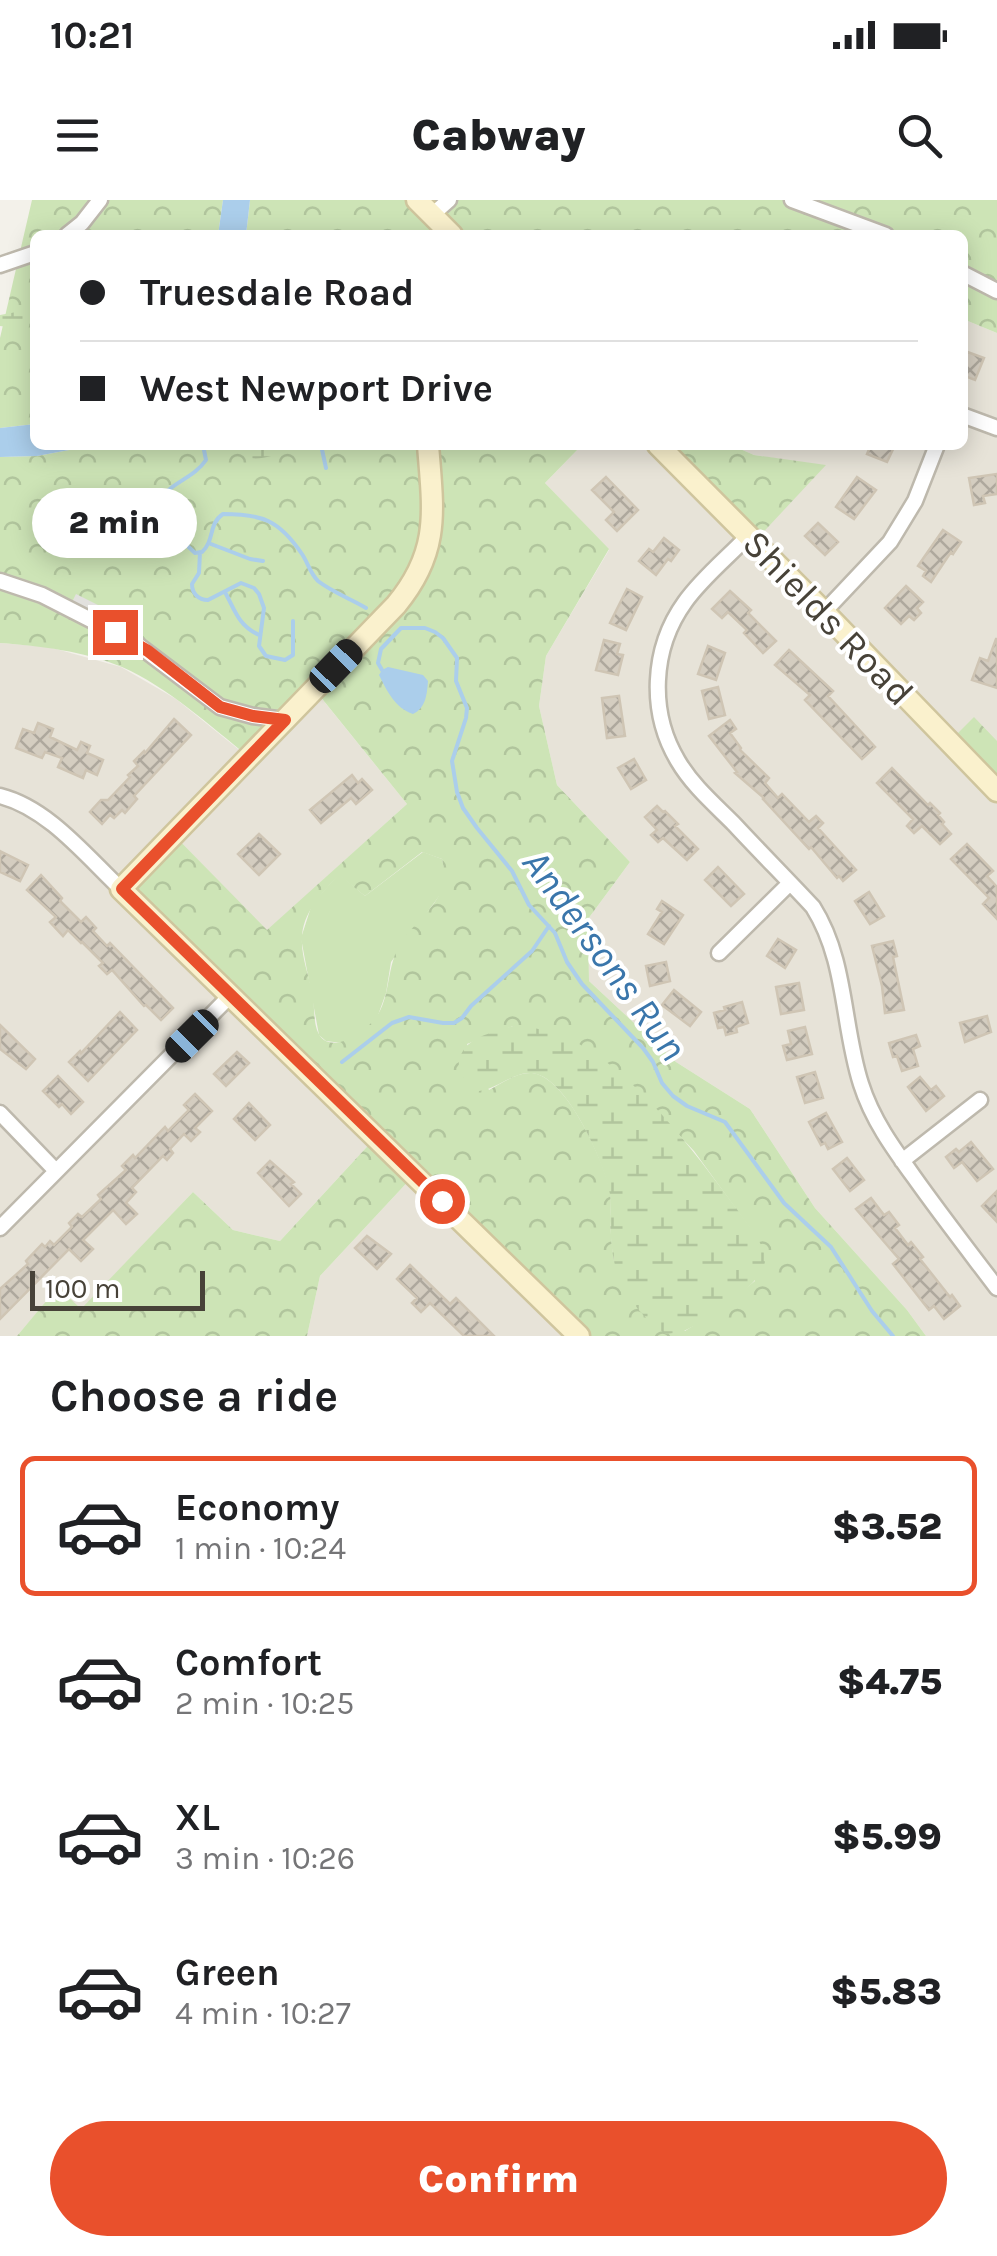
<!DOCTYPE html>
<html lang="en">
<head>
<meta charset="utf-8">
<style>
  :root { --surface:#fff; --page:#f2f2f2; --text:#202124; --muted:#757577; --line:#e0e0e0; --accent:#e9502c }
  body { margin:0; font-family:Karla,sans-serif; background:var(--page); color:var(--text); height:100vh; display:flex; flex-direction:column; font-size:38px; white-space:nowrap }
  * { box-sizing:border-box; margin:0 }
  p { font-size:32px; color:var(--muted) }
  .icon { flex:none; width:55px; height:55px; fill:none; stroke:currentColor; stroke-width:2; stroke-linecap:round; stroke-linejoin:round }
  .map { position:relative; height:1136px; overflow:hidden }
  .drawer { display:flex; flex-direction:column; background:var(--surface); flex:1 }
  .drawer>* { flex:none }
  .top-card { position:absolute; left:30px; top:30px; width:938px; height:220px; border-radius:15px; box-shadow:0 5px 25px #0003; display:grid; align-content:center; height:220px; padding:0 50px; background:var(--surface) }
  .scale { position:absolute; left:30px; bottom:25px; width:175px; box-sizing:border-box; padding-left:10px; border:5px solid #474238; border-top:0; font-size:28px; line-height:35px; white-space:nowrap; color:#474238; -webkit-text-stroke:8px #fff; paint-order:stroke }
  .end { position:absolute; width:45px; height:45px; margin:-22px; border:12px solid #e9502c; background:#fff; box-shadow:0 0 0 5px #fff }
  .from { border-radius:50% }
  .bubble { position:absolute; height:70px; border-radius:35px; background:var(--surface); box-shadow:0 5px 25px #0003; font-size:32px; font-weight:800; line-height:70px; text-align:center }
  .car { position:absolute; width:30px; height:60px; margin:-30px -15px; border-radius:12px; box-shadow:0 0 8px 2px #0007; background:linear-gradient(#222 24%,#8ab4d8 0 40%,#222 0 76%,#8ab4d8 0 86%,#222 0) }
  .top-card b { display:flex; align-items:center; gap:35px; height:95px; font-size:38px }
  .top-card b+b { border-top:2px solid var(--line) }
  .top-card i { width:25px; height:25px; background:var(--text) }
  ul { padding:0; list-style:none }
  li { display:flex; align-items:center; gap:30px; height:140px; margin:0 20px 15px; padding:0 30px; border:5px solid transparent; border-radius:15px }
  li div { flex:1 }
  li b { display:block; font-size:38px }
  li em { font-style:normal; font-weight:800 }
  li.active { border-color:var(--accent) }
  li>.icon { width:90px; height:90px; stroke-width:1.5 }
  h2 { padding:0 50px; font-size:45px; line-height:120px }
  .button { display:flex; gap:20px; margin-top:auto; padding:20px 50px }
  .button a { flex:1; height:115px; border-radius:60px; background:var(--accent); color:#fff; font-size:40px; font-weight:800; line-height:115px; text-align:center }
  .status { display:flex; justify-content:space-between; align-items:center; height:70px; padding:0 50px; background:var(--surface); direction:ltr }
  .status svg { height:28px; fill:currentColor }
  header { display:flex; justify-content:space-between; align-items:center; height:130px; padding:0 50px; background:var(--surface); font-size:45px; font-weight:800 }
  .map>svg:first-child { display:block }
</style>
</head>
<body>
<div class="status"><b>10:21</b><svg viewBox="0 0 49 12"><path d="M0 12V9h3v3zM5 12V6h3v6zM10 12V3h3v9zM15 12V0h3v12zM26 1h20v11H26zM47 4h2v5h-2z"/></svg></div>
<header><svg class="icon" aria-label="menu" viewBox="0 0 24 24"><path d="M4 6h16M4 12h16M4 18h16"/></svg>Cabway<svg class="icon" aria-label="search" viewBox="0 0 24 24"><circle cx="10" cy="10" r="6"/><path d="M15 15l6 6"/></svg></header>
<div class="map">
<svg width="997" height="1136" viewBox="0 0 997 1136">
  <defs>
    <pattern id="forest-crowns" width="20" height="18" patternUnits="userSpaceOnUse" patternTransform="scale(2.5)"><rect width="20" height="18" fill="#cde4b6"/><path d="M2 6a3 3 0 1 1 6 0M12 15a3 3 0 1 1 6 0" fill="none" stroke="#b1c59d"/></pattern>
    <pattern id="wetland-marsh" width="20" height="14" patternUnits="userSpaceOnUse" patternTransform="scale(2.5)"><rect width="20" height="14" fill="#cde4b6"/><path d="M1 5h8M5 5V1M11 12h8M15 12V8" fill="none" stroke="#b1c59d"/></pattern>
    <pattern id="building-cross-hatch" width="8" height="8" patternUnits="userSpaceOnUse" patternTransform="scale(2.5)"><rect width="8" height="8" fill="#d4cdc0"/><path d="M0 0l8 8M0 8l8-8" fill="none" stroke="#aea89d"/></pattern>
  </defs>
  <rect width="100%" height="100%" fill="#f3f1ea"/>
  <path fill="#e7e3d8" d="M 963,119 L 997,133 L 997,1136 L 926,1136 L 907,1110 L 815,1008 L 750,909 L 676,862 L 589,781 L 588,719 L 630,662 L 557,585 L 539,506 L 546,456 L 609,350 L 545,283 L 582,245 L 658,245 L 825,266 L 754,255 L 731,245 L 962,245 Z
    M 0,443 L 49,447 L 121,467 L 176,499 L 248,557 L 314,489 L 407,604 L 267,731 L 173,634 L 376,937 L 280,1041 L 233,1030 L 193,992 L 81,1110 L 58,1088 L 17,1136 L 0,1136 Z
    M 415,974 L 579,1136 L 307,1136 L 320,1076 Z"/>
  <path fill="#cde4b6" d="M 423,652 L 442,659 L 446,676 L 442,692 L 391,762 L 386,793 L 377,818 L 360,835 L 342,843 L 326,841 L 319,835 L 301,738 L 312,704 L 339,674 L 365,696 Z"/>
  <path fill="url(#forest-crowns)" fill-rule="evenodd" d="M 32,0 L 223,0 L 218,35 L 35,35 L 35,224 L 0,228 L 0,138 Z
    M 250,0 L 997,0 L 997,133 L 963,119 L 962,35 L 246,35 Z
    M 96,245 L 582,245 L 545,283 L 609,349 L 546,456 L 539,506 L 557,585 L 630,662 L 588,719 L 589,781 L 676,862 L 750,909 L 815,1008 L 907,1110 L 926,1136 L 579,1136 L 415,974 L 320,1076 L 307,1136 L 17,1136 L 58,1087 L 81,1109 L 193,992 L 233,1030 L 280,1041 L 376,937 L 121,689 L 173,634 L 267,730 L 407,604 L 315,490 L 249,557 C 209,525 169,488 122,467 C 84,451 40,446 0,443 L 0,257 L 37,256 ZM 158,301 C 168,306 173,321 181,329 L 182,337 L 173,340 L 157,328 L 151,305 ZM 422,652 L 442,659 C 452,701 421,712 401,743 C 385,767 392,800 373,821 C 361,835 327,857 317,830 C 313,818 315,804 312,792 C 309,776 301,756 302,739 C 302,713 322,693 339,675 L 365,696 ZM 513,826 L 642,896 L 694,951 L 750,1028 L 755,1081 L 724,1106 L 685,1131 L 614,1061 C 612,1048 611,1035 610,1022 C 610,1012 612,1001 610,991 C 604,961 566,876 532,873 C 517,872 502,883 489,890 L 467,844 Z
    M 658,245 L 731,245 L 754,255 L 826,265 L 754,342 Z
    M 974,517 L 997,541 L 997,591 L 949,542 Z"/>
  <path fill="url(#wetland-marsh)" d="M 22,111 L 32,115 L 29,123 L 16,128 L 0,126 L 0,115 Z
    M 237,245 L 278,245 L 278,247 L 271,256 C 256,260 244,261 237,245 Z
    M 513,826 C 535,827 552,831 572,840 C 636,873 694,951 736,1008 C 746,1022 765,1043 765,1060 C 765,1083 707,1120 688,1129 C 681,1133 673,1133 666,1134 C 648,1122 629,1102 621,1082 C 612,1063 611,1041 610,1021 C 610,1010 612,1000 609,990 C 603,960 565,873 530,873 C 512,873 497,889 479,891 L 459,873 C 455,839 487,834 513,826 Z"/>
  <path fill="#e2e1de" d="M 76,394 L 116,414 L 111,424 L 71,404 Z"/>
  <path fill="#abceeb" d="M 223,0 L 250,0 L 246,35 L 218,35 Z
    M 35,224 L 35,245 L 96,245 L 37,256 L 0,257 L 0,228 Z
    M 158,301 C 165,305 180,327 183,334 L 177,340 C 161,336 152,325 149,309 Z
    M 388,467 L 423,475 L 428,481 C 427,494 426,508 413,514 C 395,508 387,491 379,475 L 382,470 Z"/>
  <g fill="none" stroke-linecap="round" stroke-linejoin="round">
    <path stroke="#abceeb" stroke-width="4" d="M 32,115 L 35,113
      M 321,245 L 326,268
      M 278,247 L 284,245
      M 159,306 C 164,283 192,281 206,260 L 203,245
      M 176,335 L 195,353 L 202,352 C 215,340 208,324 223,314 C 262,314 279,320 302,354 C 308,363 310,373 318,381 C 332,392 351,399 366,408
      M 211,344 L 250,359 L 263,361
      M 200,352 L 199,373 L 192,384 C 192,393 198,400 208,400 L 241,383 L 254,388 L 259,394 L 264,408 L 259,446 L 266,456 L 285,460 L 293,455 L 293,421
      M 226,394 C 235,411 239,426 259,435
      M 382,470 L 378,463 L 381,449 L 401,428 L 425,428 L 435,432 L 443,438 L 457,458 L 456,481 L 467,508 L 466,518 L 452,561 L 457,592 L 463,608 L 477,628 L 512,671 L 529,705 L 555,733 L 567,762 L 582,784 L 643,848 L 653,862 L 662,883 L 673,896 L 687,906 L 725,922 L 784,1003 L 831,1047 L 872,1111 L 893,1136
      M 342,862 L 392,823 L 409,817 L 443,823 L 454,823 L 462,818 L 471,806 L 532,751 L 549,726"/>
  </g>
  <path fill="url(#building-cross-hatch)" stroke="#cfc5b4" stroke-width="2.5" d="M 962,150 L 984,158 L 975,180 L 962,175 Z
    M 871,245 L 895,245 L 887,262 L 867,254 Z
    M 997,274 L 997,294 L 983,296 L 985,303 L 974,305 L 969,278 Z
    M 606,277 L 638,310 L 617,331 L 606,320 L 614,312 L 592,290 Z
    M 857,277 L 876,290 L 854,319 L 836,307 Z
    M 818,323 L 838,342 L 825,355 L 805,336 Z
    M 943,330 L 961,342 L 953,354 L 951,352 L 931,382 L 923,376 L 926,371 L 918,366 Z
    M 664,338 L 679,350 L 671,361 L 668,359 L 656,375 L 639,361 L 649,349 L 653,352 Z
    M 906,386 L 923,402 L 917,408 L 921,413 L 914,420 L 909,416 L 901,424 L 885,408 Z
    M 627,389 L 642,397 L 626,430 L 610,423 Z
    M 730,391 L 751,410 L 748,413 L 776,441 L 763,453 L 744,433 L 747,430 L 728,412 L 722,418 L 712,409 Z
    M 996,439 L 997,439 L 997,488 L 972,480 L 980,458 L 988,461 Z
    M 604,440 L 620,444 L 617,454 L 623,455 L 618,475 L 596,470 Z
    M 708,446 L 725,453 L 716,480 L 698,474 Z
    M 789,450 L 833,491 L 828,496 L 875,547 L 862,559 L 805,500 L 810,495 L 775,465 Z
    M 718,487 L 725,515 L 709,519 L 702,491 Z
    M 619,496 L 625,536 L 607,538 L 602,498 Z
    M 174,519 L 191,535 L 134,596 L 137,599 L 125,613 L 122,610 L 114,618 L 110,615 L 102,624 L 90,612 L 101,600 L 108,600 L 130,577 L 128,575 L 138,566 L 134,561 L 144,551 L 145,553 Z
    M 730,520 L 736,529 L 730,533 L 741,548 L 740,550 L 769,578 L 765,583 L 778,598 L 782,594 L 809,622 L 816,616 L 823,623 L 818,628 L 856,670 L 843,681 L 839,676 L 837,678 L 811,647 L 809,649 L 763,599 L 764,598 L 735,573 L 737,572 L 709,536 Z
    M 38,523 L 53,529 L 50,537 L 77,550 L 81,542 L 90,546 L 87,553 L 103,560 L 97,575 L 86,570 L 83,578 L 58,567 L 62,558 L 45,552 L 42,558 L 16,548 L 23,529 L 34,533 Z
    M 634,559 L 646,580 L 631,589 L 618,568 Z
    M 892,568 L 928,605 L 930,603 L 940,613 L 938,615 L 944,622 L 942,624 L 951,634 L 940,644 L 922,626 L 914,633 L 907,626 L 913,619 L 877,583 Z
    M 352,575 L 358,583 L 362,579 L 372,590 L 356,604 L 351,598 L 321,623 L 310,610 Z
    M 657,606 L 663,612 L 665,611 L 678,624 L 675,626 L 698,649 L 687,660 L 663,638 L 658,642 L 651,635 L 657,630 L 645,617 Z
    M 259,634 L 280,654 L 259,675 L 238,654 Z
    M 967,644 L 993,671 L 987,676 L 997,687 L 997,719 L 983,704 L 989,698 L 951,659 Z
    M 0,651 L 28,665 L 20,681 L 0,672 Z
    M 718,667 L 744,694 L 731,706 L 705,680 Z
    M 41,675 L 62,698 L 60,701 L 81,722 L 86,717 L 96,728 L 93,731 L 107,746 L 110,743 L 173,808 L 161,820 L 146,805 L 144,806 L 112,770 L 107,774 L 99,766 L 103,763 L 82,742 L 81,743 L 68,730 L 63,736 L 50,722 L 56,717 L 27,690 Z
    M 869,692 L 884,716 L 870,724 L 855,701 Z
    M 662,701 L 683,715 L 664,744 L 648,734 L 662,712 L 657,709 Z
    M 778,739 L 796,750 L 785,768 L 767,756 Z
    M 893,741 L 897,756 L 893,757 L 904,810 L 885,813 L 882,786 L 872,746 Z
    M 666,762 L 670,781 L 650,786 L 646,766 Z
    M 799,783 L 804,810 L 781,814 L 776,787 Z
    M 674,790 L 701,812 L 690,826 L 662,805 Z
    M 742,802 L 748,823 L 736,827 L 737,832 L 726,835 L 724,827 L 718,828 L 714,813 L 725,810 L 724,807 Z
    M 120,812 L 137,830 L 88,881 L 69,862 L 80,851 L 81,853 Z
    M 987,816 L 991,832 L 965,842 L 960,823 Z
    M 0,825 L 35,859 L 26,869 L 0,849 Z
    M 805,827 L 812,854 L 787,860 L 783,846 L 791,844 L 788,831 Z
    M 916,835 L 920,846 L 913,849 L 918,866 L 902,871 L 897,856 L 893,857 L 889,843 Z
    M 237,852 L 249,863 L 226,886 L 214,874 Z
    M 815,872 L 823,898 L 805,903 L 797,877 Z
    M 58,876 L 83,902 L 71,914 L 62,904 L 59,907 L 43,891 Z
    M 920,877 L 931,890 L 936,886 L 944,896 L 926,911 L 908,887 Z
    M 195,894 L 212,911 L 195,928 L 200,932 L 191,941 L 184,934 L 170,949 L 173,953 L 167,960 L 163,956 L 132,988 L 136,992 L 126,1003 L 137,1014 L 126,1024 L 113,1010 L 83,1040 L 93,1049 L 81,1061 L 69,1049 L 0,1119 L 0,1089 L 28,1064 L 26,1061 L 42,1044 L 45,1047 L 50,1041 L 54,1045 L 72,1027 L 69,1023 L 78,1014 L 82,1017 L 101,999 L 98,995 L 126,970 L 122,966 L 133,955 L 135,958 L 165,927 L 168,931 L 189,910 L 184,905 Z
    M 249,903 L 270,925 L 255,940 L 234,919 Z
    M 826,913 L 842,942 L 828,949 L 825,943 L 821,945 L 809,922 Z
    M 971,942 L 993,969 L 977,981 L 962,962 L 954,968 L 946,957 L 956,949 L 959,952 Z
    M 847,958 L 864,980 L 850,991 L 833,969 Z
    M 270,961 L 294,982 L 291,984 L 301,994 L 289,1006 L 258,973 Z
    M 997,991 L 997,1022 L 982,1006 Z
    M 871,998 L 884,1015 L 889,1012 L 899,1025 L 895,1028 L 908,1045 L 911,1042 L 923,1057 L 920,1059 L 950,1097 L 952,1095 L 960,1106 L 944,1119 L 934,1106 L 929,1110 L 893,1064 L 899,1059 L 856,1009 Z
    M 367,1036 L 391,1054 L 377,1069 L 355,1048 Z
    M 410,1065 L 450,1104 L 456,1098 L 494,1136 L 464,1136 L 430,1103 L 421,1112 L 412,1103 L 417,1098 L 397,1079 Z"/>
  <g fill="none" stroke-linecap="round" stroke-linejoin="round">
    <g stroke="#beb9ad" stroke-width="19">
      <path id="street" d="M 792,0 L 886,35
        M 432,15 L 449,0
        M 67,35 L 82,23 L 100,0
        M 0,65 L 35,53
        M 962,73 L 997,91
        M 962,215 L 997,228
        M 748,336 C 727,358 702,378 685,402 C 651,449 649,513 678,561 C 692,585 714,604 734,624 C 760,652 787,679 813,707 C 847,761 842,825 861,884 C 872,919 893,948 914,977 C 941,1015 969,1051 997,1088
        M 0,381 L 42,395 L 134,442 L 220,507 L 253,516 L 285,520
        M 824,412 L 890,342 L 915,301 L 937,245
        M 0,596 C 48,608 86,656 121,689
        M 719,753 L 790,683
        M 0,913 L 56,971
        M 902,961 L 980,900
        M 0,1028 L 230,796"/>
    </g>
    <g stroke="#cfc59d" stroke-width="25">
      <path id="secondary" d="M 417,0 L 452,35
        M 428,245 C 433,310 441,351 396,405 L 121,689 L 579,1136
        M 658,245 L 824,412 L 997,591"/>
    </g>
    <use href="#street" stroke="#fff" stroke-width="14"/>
    <use href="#secondary" stroke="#faf1cd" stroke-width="20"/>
  </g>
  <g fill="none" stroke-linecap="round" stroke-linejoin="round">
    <path stroke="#e9502c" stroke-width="12" d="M 115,432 L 148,451 L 220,507 L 253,516 L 285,520 L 122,689 L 442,1001"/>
  </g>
  <g text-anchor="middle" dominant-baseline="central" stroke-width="8" stroke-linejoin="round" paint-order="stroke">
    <g font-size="38" fill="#474238" stroke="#fff">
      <text transform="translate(828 418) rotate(46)">Shields Road</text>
    </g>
    <g font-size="40" font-style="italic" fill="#3a76ab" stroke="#fff">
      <text transform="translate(605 755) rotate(54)">Andersons Run</text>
    </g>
  </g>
</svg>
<div class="scale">100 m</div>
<i class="end from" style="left:442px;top:1001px"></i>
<i class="end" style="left:115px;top:432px"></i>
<div class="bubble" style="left:32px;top:288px;width:165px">2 min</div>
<i class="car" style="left:336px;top:466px;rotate:44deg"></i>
<i class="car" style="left:192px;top:836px;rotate:225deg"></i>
<div class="top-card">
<b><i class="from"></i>Truesdale Road</b>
<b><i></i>West Newport Drive</b>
</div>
</div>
<section class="drawer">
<h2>Choose a ride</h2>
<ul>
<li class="active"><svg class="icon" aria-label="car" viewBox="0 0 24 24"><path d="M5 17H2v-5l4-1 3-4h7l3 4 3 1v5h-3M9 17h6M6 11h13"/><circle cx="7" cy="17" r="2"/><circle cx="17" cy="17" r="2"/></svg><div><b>Economy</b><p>1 min · 10:24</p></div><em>$3.52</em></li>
<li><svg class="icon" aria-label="car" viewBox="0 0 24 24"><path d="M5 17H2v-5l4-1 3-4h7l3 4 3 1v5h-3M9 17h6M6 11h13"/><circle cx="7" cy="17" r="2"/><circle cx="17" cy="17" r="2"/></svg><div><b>Comfort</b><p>2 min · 10:25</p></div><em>$4.75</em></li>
<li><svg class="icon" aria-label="car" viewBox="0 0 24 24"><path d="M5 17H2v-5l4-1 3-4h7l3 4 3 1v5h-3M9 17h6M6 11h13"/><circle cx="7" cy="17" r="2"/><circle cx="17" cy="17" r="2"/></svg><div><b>XL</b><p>3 min · 10:26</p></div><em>$5.99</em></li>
<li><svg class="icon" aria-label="car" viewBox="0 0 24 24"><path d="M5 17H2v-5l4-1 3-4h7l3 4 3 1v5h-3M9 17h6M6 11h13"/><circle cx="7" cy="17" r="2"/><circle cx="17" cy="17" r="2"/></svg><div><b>Green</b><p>4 min · 10:27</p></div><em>$5.83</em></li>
</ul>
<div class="button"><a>Confirm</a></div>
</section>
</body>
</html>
